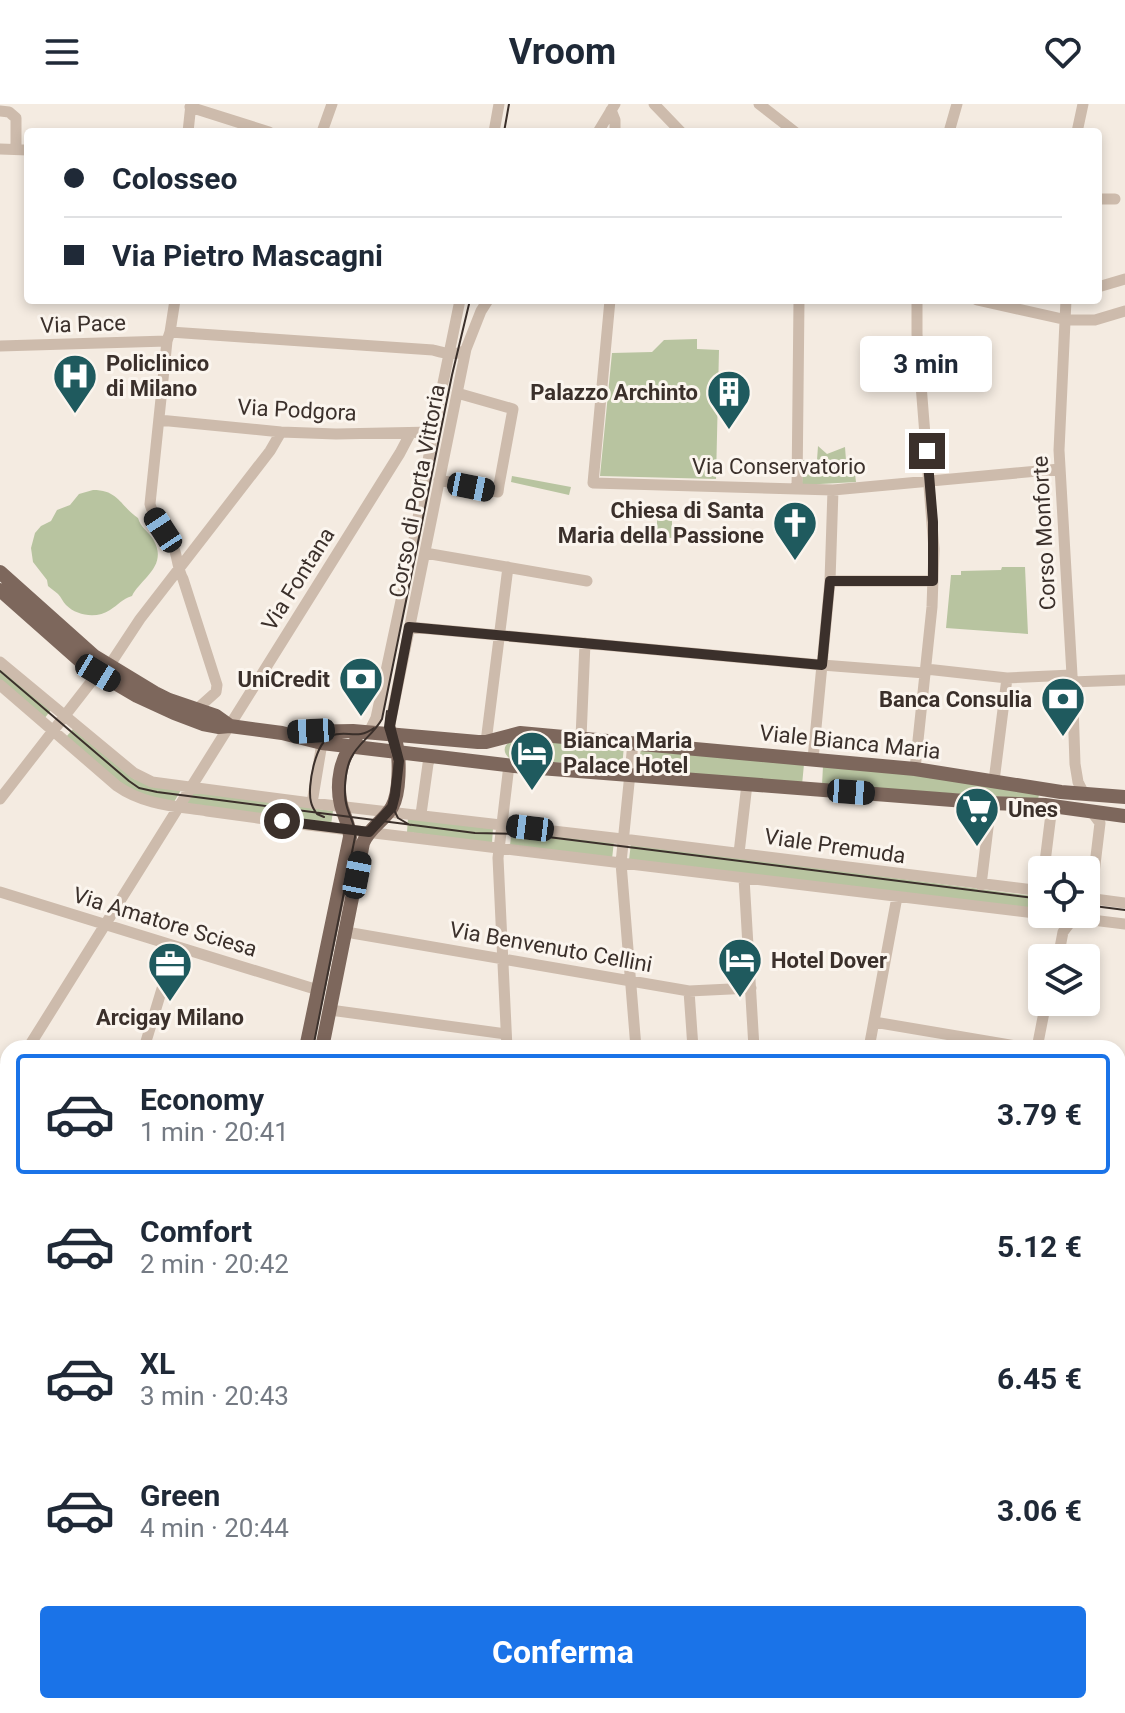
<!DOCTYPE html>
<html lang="it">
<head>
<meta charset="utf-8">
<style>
  :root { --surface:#fff; --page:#f6f6f7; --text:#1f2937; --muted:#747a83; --line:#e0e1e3; --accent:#1a73e8 }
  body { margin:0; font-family:Roboto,sans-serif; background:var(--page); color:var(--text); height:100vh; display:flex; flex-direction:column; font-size:30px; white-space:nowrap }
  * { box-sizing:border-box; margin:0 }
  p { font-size:26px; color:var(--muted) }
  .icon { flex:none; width:44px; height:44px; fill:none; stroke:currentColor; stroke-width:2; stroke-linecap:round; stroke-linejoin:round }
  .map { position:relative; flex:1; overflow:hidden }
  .details { position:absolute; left:0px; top:936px; width:1126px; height:674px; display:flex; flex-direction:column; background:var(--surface); border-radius:24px 24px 0 0; box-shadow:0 4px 12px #0003 }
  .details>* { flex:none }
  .hud { position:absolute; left:24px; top:24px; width:1078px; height:176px; border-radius:8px; box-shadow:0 4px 12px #0003; display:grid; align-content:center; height:176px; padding:0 40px; background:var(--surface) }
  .controls { position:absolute; left:1028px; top:752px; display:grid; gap:16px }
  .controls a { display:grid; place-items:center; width:72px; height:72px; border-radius:8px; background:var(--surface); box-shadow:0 4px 12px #0003; font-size:40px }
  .end { position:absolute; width:36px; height:36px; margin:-18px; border:10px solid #3b302b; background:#fff; box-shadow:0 0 0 4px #fff }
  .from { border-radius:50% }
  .bubble { position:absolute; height:56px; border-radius:8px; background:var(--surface); box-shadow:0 4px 12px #0003; font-size:26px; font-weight:700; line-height:56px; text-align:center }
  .car { position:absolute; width:24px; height:48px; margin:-24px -12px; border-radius:10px; box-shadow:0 0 6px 2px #0007; background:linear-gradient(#222 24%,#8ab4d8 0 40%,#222 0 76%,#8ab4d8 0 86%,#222 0) }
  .hud b { display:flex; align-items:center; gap:28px; height:76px; font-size:30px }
  .hud b+b { border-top:2px solid var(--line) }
  .hud i { width:20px; height:20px; background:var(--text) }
  ul { padding:14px 0 0; list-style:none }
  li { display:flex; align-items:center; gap:24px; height:120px; margin:0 16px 12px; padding:0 24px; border:4px solid transparent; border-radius:8px }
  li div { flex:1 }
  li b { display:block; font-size:30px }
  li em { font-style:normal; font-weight:700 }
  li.active { border-color:var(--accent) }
  li>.icon { width:72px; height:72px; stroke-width:1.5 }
  .action { display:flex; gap:16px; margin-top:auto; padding:16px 40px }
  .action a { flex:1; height:92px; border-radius:8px; background:var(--accent); color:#fff; font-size:32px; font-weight:700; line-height:92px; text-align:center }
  header { display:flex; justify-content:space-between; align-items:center; height:104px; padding:0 40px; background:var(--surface); font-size:36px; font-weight:700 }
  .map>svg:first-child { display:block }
</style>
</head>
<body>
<header><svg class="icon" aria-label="menu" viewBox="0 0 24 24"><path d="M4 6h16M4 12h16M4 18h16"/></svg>Vroom<svg class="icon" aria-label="heart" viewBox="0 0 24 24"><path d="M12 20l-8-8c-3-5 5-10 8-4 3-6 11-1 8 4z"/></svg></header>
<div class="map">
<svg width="1125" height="1609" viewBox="0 0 1125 1609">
  <rect width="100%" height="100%" fill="#f4ebe1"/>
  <path fill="#b8c4a0" d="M 697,235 L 697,245 L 719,246 L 716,375 L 600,372 L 612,249 L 652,248 L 664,236 Z
    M 818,342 L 827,350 L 845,343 L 847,370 L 855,370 L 856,378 L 802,381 L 803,356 L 817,356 Z
    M 512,372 L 571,383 L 569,391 L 511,378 Z
    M 93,386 C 119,386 120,402 138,414 C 141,424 148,427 153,435 C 169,462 141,474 132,492 C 122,495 118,501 110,506 C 97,515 77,512 66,501 C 63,498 61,493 58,490 C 55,487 51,485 48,482 L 47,476 L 33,458 L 31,444 L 35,429 L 41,422 L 51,417 L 57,406 L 70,401 L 79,390 Z
    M 657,405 L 672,405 L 672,434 L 657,433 Z
    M 1002,463 L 1025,463 L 1028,530 L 946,524 L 951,471 L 961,471 L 961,467 L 1001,466 Z
    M 0,562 L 51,606 L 44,615 L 0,577 Z
    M 73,625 L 134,675 L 181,686 L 174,698 L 154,695 L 127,685 L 66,633 Z
    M 514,635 L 624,642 L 622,663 L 510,655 C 501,647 504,640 514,635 Z
    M 641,644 L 804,660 L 802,681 L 638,666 Z
    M 823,662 L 931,672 L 1039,691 L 1038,695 L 822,681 Z
    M 194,687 L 333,707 L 331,721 L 186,700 Z
    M 408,714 L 493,724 L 492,739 L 407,728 Z
    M 512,724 L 614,737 L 612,755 L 510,741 Z
    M 631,739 L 1034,792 L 1035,805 L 629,756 Z
    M 0,1269 L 8,1272 L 8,1513 L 0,1511 Z"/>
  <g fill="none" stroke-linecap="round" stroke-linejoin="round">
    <path stroke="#cdbbac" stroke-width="11" d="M 654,0 L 681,28
      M 759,0 L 795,28
      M 190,3 L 269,28
      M 611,6 L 615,16 L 615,28
      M 0,7 L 9,8 L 16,14 L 16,45
      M 188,28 L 191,0
      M 322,28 L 332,0
      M 494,28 L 499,0
      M 598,28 L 615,0
      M 949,28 L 957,0
      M 1077,28 L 1083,0
      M 0,45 L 28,46
      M 1098,95 L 1115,95
      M 1098,183 L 1125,175
      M 175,196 L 170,228 L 167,237 L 150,400 C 154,416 166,427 173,442 C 178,453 177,464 183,475 L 217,581 L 216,588 L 197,605
      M 610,196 L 593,379 L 833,386 L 1060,365
      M 977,196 L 1067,216 L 1095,216 L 1125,207
      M 1066,196 L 1059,346 L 1072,571 L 1075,660 L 1078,678 L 1084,690
      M 170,228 L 433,246 C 444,249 457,253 466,245
      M 0,242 L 167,237
      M 159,316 L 281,328 L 336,330 L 433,328
      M 439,376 L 498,388 L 499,381 L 513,305 L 457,289
      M 797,385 L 799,196
      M 425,449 L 587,477
      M 830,477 L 933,477
      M 409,523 L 822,561 L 925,569
      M 0,558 L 134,669 L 152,678 L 311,699 L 631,736 L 1042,787
      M 109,562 L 140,515 L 270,347 L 281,328
      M 926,565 L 1007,574 L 1072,571
      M 1072,578 L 1125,576
      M 0,581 L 117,682 C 144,701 175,702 207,707 C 241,712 274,716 308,721 L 1125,820
      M 369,628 L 376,614 L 415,431 L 433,328 L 460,196
      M 393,631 L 390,622 L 391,615 L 466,245 L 481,207 L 488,196
      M 581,634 L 585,539
      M 486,638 L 508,463
      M 633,639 L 621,759 L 636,944
      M 813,655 L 830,477 L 833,386
      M 915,665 L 932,503 L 934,445 L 917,230 L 917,196
      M 994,677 L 1007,574
      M 0,695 L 98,569
      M 312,699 L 322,639
      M 421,710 L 428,660 L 431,651
      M 739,749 L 747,680
      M 1044,766 L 1052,702
      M 744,774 L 754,944
      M 981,781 L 991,699
      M 0,788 L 318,886
      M 1087,794 L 1125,799
      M 1086,800 L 1091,794 L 1100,719 L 1091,707
      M 346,828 L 689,887 L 751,884
      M 1058,854 L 1063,828 L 1076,811
      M 689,887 L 693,944
      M 330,906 L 506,930
      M 874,918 L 1028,944
      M 28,944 C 153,746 276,547 400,349 L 410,330
      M 144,944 L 175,842
      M 507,944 L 498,754 L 509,661
      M 869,944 L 897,793
      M 1037,944 L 1046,898
      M 1118,959 L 1125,960
      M 0,964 L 8,967
      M 0,989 L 8,976
      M 1118,1099 L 1125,1100
      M 1118,1191 L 1125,1192
      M 0,1251 L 8,1254
      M 1118,1380 L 1125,1382
      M 1118,1434 L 1125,1395
      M 1118,1508 L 1125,1509
      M 1028,1602 L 1069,1609
      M 419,1609 L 421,1602
      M 605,1609 L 606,1602
      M 750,1609 L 752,1602
      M 848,1609 L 849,1602
      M 880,1609 L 881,1602
      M 957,1609 L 958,1602
      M 991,1609 L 992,1602
      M 1087,1609 L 1088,1602"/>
    <path stroke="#7d675c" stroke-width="14" d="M 0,468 L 94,552 L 155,589 L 169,596 L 216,612 L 230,622
      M 0,486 L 86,562 L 137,592 L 174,609 L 203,620 L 219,623 L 230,622 L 282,629 L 322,639 L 514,662 L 991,699 L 1045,701 L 1125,712
      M 298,628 L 353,627 L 478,638 L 486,638 L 520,629 L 915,665 L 1061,688 L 1125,693
      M 306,944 L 350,733 C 350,722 344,712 341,701 C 336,681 340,651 356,638
      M 322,944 L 363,739 C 369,724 384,717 392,703 C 400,689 400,654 396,639
      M 0,1519 L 8,1521
      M 0,1547 L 8,1548
      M 311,1602 L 350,1609
      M 451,1602 L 492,1609
      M 174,1609 L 175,1602
      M 187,1609 L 188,1602"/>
    <path stroke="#3b302b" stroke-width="2" d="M 504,28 L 509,0
      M 0,567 L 129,677 L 139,684 L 157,688 L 475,729 L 524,730 L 1042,795
      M 387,607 L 385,623 L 395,657 L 392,702 L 398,714 L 410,721
      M 324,713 L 317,710 C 314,706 312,703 311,698 C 307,683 315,639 331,632 C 346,625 357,637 374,624
      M 1086,801 L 1125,806
      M 313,944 L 355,733 C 356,722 350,714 347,703 C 343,690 345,666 351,654 C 358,639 374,630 382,615 L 452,271 L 470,196
      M 0,1535 L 8,1536
      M 178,1609 L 180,1602"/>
  </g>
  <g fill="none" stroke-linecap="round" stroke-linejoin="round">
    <path stroke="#3b302b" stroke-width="10" d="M 282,717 L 369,728 L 392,703 L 395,691 L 399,657 L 390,622 L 409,523 L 822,561 L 830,477 L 933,477 L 933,418 L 927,347"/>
  </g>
  <defs>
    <g id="hospital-pin" transform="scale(2.3)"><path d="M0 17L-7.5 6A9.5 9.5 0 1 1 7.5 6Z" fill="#1f5a5e" stroke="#fbf5ee"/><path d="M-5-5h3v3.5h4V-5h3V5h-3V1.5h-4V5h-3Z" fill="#fff"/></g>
    <g id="building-pin" transform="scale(2.3)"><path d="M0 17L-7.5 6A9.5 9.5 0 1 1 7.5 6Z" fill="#1f5a5e" stroke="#fbf5ee"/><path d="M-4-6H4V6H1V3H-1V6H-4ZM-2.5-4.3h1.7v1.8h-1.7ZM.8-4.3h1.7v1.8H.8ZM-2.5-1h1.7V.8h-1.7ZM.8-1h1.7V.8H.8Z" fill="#fff"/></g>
    <g id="church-pin" transform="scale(2.3)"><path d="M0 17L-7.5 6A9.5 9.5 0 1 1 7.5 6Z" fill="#1f5a5e" stroke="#fbf5ee"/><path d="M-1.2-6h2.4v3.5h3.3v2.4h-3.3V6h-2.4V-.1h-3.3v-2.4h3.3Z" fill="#fff"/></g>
    <g id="bank-pin" transform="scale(2.3)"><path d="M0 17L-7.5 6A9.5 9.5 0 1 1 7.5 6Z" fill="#1f5a5e" stroke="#fbf5ee"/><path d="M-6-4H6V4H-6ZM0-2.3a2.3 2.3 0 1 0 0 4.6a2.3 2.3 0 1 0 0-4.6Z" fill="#fff"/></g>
    <g id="hotel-pin" transform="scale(2.3)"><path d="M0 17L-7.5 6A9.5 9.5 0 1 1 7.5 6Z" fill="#1f5a5e" stroke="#fbf5ee"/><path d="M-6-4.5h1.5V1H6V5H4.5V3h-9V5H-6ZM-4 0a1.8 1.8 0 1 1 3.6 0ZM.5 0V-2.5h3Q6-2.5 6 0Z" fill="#fff"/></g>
    <g id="supermarket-pin" transform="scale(2.3)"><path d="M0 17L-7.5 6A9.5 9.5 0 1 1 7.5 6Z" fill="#1f5a5e" stroke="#fbf5ee"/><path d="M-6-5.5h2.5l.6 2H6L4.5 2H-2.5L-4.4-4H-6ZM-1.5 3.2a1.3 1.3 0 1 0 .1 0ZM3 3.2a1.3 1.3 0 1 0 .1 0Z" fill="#fff"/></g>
    <g id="office-pin" transform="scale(2.3)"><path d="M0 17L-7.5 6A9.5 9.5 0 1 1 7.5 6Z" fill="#1f5a5e" stroke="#fbf5ee"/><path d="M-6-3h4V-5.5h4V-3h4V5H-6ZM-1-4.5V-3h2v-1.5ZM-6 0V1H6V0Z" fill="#fff"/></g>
  </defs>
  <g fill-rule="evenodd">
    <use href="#hospital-pin" x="75" y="272"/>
    <use href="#building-pin" x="729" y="288"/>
    <use href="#church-pin" x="795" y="419"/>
    <use href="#bank-pin" x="361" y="575"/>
    <use href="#bank-pin" x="1063" y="595"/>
    <use href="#hotel-pin" x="532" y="649"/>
    <use href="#supermarket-pin" x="977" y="705"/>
    <use href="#hotel-pin" x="740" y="856"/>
    <use href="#office-pin" x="170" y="860"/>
  </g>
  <g text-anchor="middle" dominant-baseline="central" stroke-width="6" stroke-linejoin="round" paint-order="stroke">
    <g font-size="22" fill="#3b302b" stroke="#fbf5ee">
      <text transform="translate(83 220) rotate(-2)">Via Pace</text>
      <text transform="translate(297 306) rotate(3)">Via Podgora</text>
      <text x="779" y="362">Via Conservatorio</text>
      <text transform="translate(417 387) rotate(-79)">Corso di Porta Vittoria</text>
      <text transform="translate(1044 429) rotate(-93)">Corso Monforte</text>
      <text transform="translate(298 475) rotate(-58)">Via Fontana</text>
      <text transform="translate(850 638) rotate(6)">Viale Bianca Maria</text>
      <text transform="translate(835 742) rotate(8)">Viale Premuda</text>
      <text transform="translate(165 818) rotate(17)">Via Amatore Sciesa</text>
      <text transform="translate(551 843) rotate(10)">Via Benvenuto Cellini</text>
    </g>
    <g font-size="22" font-weight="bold" fill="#3b302b" stroke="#fbf5ee" text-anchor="start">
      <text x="106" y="259">Policlinico<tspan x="106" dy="25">di Milano</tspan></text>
      <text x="698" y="288" text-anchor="end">Palazzo Archinto</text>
      <text x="764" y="406" text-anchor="end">Chiesa di Santa<tspan x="764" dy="25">Maria della Passione</tspan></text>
      <text x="330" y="575" text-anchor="end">UniCredit</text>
      <text x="1032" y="595" text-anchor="end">Banca Consulia</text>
      <text x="563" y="636">Bianca Maria<tspan x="563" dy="25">Palace Hotel</tspan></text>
      <text x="1008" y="705">Unes</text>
      <text x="771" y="856">Hotel Dover</text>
      <text x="170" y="913" text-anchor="middle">Arcigay Milano</text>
    </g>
  </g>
</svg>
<div class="controls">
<a><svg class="icon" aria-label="locate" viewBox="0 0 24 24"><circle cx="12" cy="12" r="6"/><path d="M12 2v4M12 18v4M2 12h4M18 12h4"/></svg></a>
<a><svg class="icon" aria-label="layers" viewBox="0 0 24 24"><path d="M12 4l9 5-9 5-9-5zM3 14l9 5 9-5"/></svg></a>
</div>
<i class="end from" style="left:282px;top:717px"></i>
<i class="end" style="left:927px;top:347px"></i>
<div class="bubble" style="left:860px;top:232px;width:132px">3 min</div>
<i class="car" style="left:471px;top:383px;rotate:101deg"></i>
<i class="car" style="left:163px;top:426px;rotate:327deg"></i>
<i class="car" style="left:98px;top:569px;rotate:121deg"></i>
<i class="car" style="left:311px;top:627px;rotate:267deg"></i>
<i class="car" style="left:851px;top:688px;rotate:94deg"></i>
<i class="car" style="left:530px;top:724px;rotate:277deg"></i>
<i class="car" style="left:357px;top:771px;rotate:11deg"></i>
<div class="hud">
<b><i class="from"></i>Colosseo</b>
<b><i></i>Via Pietro Mascagni</b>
</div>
<section class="details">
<ul>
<li class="active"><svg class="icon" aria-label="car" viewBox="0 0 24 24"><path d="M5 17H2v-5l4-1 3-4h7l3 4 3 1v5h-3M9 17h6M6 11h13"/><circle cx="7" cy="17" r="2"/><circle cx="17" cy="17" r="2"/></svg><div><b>Economy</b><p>1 min · 20:41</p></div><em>3.79 €</em></li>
<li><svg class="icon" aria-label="car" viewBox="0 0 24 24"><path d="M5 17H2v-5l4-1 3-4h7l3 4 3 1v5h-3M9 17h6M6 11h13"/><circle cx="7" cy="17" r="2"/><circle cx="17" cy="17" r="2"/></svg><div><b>Comfort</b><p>2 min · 20:42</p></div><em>5.12 €</em></li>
<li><svg class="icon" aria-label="car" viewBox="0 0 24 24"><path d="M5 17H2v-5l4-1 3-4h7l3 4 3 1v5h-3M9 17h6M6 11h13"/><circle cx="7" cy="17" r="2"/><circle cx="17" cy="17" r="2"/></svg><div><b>XL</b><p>3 min · 20:43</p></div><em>6.45 €</em></li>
<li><svg class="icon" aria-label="car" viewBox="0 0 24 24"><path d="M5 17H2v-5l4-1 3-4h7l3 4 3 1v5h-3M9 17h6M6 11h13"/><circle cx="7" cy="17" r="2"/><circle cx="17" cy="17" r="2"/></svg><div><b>Green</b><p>4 min · 20:44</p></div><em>3.06 €</em></li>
</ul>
<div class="action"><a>Conferma</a></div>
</section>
</div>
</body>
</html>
